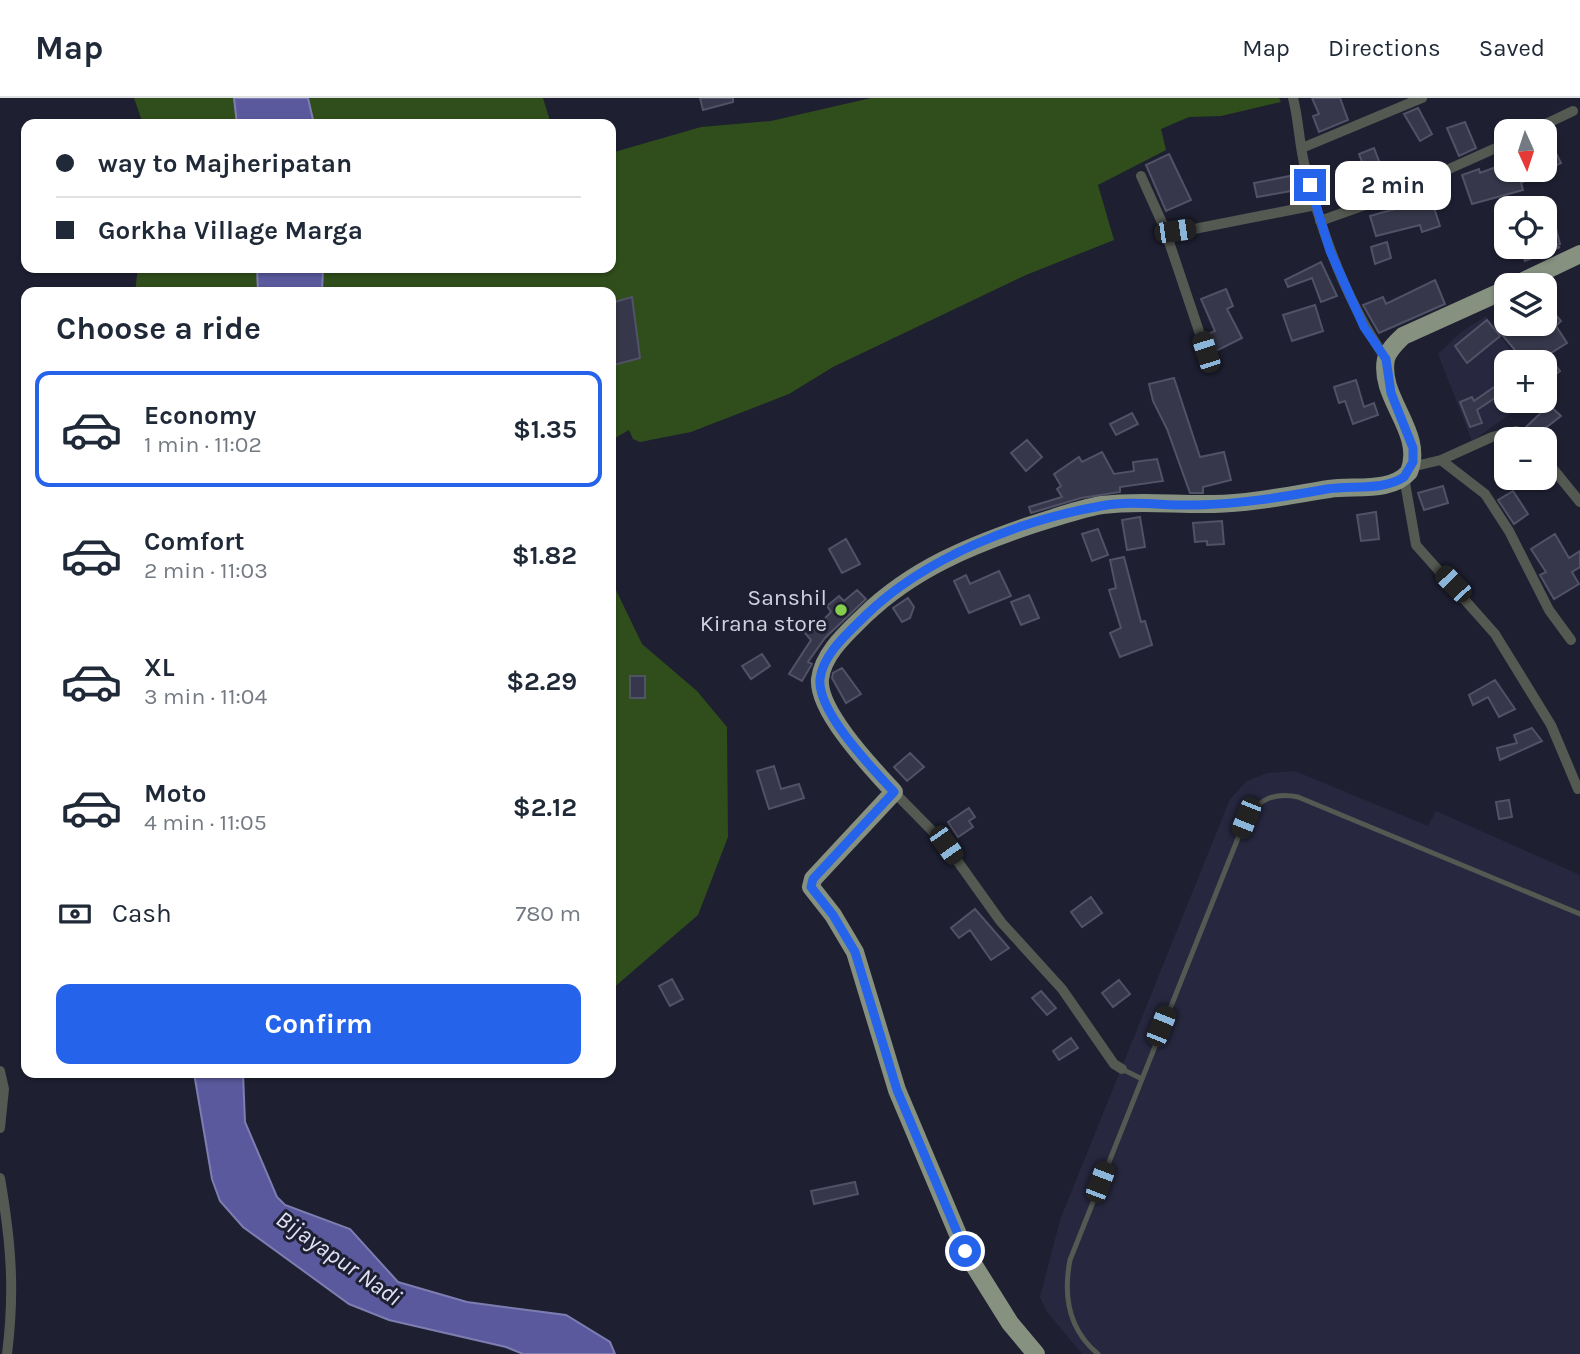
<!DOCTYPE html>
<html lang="en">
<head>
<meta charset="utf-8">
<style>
  :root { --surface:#fff; --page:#f2f2f3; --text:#1f2937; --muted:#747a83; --line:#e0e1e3; --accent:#2563eb }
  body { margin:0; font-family:Karla,sans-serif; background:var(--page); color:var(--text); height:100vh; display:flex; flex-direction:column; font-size:26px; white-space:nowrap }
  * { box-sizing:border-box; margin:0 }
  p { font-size:23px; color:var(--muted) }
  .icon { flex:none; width:38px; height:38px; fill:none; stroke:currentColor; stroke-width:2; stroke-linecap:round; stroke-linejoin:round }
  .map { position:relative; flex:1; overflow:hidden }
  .drawer { position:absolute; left:21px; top:189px; width:595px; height:791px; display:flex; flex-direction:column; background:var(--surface); border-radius:14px; box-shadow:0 2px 5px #0004 }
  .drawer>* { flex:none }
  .banner { position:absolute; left:21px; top:21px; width:595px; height:154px; border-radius:14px; box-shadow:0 2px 5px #0004; display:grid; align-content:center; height:154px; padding:0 35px; background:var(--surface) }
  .needle { width:46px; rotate:177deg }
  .buttons { position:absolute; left:1494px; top:21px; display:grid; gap:14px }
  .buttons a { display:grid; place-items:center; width:63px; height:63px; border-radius:14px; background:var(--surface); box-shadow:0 2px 5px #0004; font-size:35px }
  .end { position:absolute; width:32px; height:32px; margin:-16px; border:9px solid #2563eb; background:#fff; box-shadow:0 0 0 4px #fff }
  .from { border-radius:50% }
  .bubble { position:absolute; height:49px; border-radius:14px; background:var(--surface); box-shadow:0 2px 5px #0004; font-size:23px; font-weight:700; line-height:49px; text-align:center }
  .car { position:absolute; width:21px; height:42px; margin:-21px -10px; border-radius:9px; box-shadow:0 0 5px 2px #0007; background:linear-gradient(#222 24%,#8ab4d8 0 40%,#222 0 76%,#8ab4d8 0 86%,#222 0) }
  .banner b { display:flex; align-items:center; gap:24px; height:66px; font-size:26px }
  .banner b+b { border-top:2px solid var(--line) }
  .banner i { width:18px; height:18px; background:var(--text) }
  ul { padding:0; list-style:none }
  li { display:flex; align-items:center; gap:21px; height:116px; margin:0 14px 10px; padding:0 21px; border:4px solid transparent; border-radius:14px }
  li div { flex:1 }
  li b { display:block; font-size:26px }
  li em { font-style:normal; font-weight:700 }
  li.current { border-color:var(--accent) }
  li>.icon { width:63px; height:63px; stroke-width:1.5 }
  h2 { padding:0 35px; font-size:32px; line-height:84px }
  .pay { display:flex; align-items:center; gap:18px; height:77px; padding:0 35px; font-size:26px }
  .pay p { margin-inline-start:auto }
  .action { display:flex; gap:14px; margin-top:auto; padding:14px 35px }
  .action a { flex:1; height:80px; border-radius:14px; background:var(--accent); color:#fff; font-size:28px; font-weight:700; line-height:80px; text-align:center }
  header { display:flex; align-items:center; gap:42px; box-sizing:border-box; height:98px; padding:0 35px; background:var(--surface); border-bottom:2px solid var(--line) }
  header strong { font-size:33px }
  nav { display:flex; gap:38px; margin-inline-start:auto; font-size:24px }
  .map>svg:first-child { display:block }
</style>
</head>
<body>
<header>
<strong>Map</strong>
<nav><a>Map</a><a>Directions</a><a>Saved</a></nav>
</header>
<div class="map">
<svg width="1580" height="1256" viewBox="0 0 1580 1256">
  <rect width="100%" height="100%" fill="#1e1f31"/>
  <path fill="#27273f" d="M 1486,218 L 1519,264 L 1507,264 L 1507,303 L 1529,303 L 1472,343 L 1438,256 L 1461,234 Z
    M 1295,673 L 1428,728 L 1436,713 L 1580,777 L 1580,1256 L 1082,1256 L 1047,1214 L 1040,1199 L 1060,1122 L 1230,701 L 1247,683 L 1267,675 Z"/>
  <path fill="#304e1b" d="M 134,0 L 543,0 L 551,26 L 143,26 Z
    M 871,0 L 1279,0 L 1281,4 L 1221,18 L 1189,19 L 1161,31 L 1166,52 L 1098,87 L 1114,142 L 1026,177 L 833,269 L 789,296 L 691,334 L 640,344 L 633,341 L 629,332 L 615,340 L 611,334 L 611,194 L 135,194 L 138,170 L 611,170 L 611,55 L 701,29 L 771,23 Z
    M 611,394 L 615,420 L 615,490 L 642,546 L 697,593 L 727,629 L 728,739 L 698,817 L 611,892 Z"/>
  <path fill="#5a599d" stroke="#7e7db1" stroke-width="2" d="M 234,0 L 308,0 L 314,26 L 237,26 Z
    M 257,170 L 323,170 L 322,194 L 258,194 Z
    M 194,975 L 243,975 L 245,1024 L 277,1099 L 285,1107 L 350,1131 L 398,1184 L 467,1204 L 566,1217 L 610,1244 L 615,1256 L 523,1256 L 506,1249 L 389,1222 L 349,1206 L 243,1129 L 220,1103 L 212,1081 Z"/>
  <path fill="#36374a" stroke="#515266" stroke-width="2" d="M 700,0 L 733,0 L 733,4 L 703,12 Z
    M 1312,0 L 1340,0 L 1348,22 L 1319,34 L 1313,18 L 1319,16 Z
    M 1418,10 L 1432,36 L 1420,43 L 1404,16 Z
    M 1465,24 L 1476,50 L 1459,58 L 1447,30 Z
    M 1546,35 L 1561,65 L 1521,85 L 1523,92 L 1472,106 L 1462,77 L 1479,71 L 1480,75 L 1507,65 L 1507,72 L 1545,72 Z
    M 1374,50 L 1384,76 L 1369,82 L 1359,56 Z
    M 1169,56 L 1191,102 L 1166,113 L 1146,67 Z
    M 1295,77 L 1297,92 L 1257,99 L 1254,85 Z
    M 1428,91 L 1440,128 L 1422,134 L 1420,127 L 1376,138 L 1370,118 L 1413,106 L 1410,97 Z
    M 1554,123 L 1560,146 L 1550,149 L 1560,149 L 1525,163 L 1519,149 L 1545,149 L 1545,126 Z
    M 1387,144 L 1391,160 L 1375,166 L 1371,149 Z
    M 1321,164 L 1337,198 L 1321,204 L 1312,180 L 1288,189 L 1285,182 Z
    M 1435,182 L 1445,206 L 1379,235 L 1363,207 L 1383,199 L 1386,206 Z
    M 1226,191 L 1233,208 L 1227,211 L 1242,240 L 1216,253 L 1208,236 L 1215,233 L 1201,201 Z
    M 632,199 L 640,260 L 614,267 L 611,205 Z
    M 1545,205 L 1561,223 L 1556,228 L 1567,245 L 1548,257 L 1560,273 L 1545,284 L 1545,264 L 1525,264 L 1498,232 L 1505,226 L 1545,226 Z
    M 1315,207 L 1323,233 L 1292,243 L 1283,217 Z
    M 1487,222 L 1500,238 L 1467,265 L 1455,248 Z
    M 1174,280 L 1200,359 L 1224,354 L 1231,382 L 1203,389 L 1203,395 L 1190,395 L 1167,331 L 1153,303 L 1149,286 Z
    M 1507,280 L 1507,292 L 1477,312 L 1482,325 L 1470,329 L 1460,304 L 1472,299 L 1474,303 Z
    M 1356,282 L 1364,309 L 1374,305 L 1378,317 L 1353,326 L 1345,303 L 1339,305 L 1334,289 Z
    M 1549,307 L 1561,318 L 1534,339 L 1525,330 Z
    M 1132,315 L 1138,326 L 1116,337 L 1110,326 Z
    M 1027,342 L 1042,359 L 1026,373 L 1011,355 Z
    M 1102,354 L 1114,376 L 1134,373 L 1133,364 L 1157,361 L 1163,383 L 1120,389 L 1120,394 L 1081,400 L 1031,415 L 1029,409 L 1062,399 L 1057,391 L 1061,388 L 1054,376 L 1079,359 L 1082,364 Z
    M 1443,388 L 1448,405 L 1424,412 L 1418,395 Z
    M 1513,393 L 1528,416 L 1514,426 L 1498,402 Z
    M 1376,414 L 1379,441 L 1361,443 L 1357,417 Z
    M 1140,419 L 1145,449 L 1127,452 L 1122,422 Z
    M 1222,423 L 1224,446 L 1207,447 L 1207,443 L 1195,444 L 1193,425 Z
    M 1098,431 L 1108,457 L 1092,463 L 1082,436 Z
    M 1555,436 L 1569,460 L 1580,453 L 1580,469 L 1572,474 L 1579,486 L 1554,501 L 1540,477 L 1546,474 L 1531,451 Z
    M 846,441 L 860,466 L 842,475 L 829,451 Z
    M 1124,459 L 1141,524 L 1145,523 L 1152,547 L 1120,559 L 1110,535 L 1121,530 L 1109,492 L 1116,490 L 1110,462 Z
    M 999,473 L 1011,498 L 969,515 L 954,483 L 966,477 L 970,486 Z
    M 857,492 L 866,501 L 825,540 L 808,564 L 812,566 L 802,583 L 789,576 L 811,542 L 799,528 L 807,522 L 814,532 L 831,514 L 827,508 L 839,498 L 844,503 Z
    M 1029,497 L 1039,520 L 1021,527 L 1011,504 Z
    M 908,500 L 914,509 L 910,520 L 902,524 L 893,510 Z
    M 762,556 L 770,568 L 751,581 L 742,568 Z
    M 842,570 L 861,596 L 846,605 L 832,580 L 833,575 Z
    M 630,578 L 645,578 L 645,600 L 630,600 Z
    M 1495,582 L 1515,611 L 1499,619 L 1488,599 L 1473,607 L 1469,597 Z
    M 1532,630 L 1542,643 L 1500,662 L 1497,650 L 1517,645 L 1514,637 Z
    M 910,655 L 924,669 L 907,683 L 894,669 Z
    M 774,668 L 781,691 L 799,686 L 804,700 L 769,711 L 757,673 Z
    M 1509,702 L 1512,719 L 1499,721 L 1496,704 Z
    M 969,710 L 975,719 L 969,723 L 973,729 L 958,739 L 948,724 Z
    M 1091,799 L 1102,815 L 1082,829 L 1071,814 Z
    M 975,811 L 1009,850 L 991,862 L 970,832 L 959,840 L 951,830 Z
    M 672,881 L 683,901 L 670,908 L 659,888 Z
    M 1119,882 L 1130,896 L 1113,909 L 1102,895 Z
    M 1041,893 L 1056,910 L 1047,917 L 1032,900 Z
    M 1071,940 L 1078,950 L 1059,962 L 1053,953 Z
    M 855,1084 L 858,1096 L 814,1106 L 811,1093 Z"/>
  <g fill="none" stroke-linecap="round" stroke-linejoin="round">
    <path stroke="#545951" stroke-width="5" d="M 1122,971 L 1140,980
      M 1098,1256 C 1069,1232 1063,1198 1070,1162 L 1246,720 C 1260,701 1274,694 1298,699 L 1580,816"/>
    <path stroke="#545951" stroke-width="10" d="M 1293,0 C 1299,23 1299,46 1305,69 C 1322,137 1346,203 1386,261
      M 1531,33 L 1573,13
      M 1302,50 L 1422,0
      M 1141,78 L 1164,129
      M 1320,123 L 1382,101 L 1507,45
      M 1206,254 L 1164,129 L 1175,133 L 1194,131 L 1316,107
      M 1545,361 L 1580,404
      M 1441,362 L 1485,396 L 1509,433 L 1549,512 L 1571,542
      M 1411,369 L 1441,362 L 1492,339 L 1516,333 L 1524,341
      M 1404,379 L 1416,447 L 1495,536 L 1551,627 L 1578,691
      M 894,694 L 946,747 L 1001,824 L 1062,891 L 1114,966 L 1122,971
      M 0,973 L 4,991 L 0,1030
      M 0,1080 C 11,1144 15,1192 7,1256"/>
    <path stroke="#869180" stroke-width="18" d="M 1515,187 L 1580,156
      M 1036,1256 L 1010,1225 L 965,1153 L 897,992 L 855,854 L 833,817 L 811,789 L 813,781 L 894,694 C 873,671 817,613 820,581 C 823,555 848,534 865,517 C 913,471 969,448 1031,427 C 1054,420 1078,411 1102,407 C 1139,402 1177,407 1214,406 C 1253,405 1290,397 1329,391 C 1354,387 1391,395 1409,374 C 1425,334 1378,300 1386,261 C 1388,252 1397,244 1403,238 L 1507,191"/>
  </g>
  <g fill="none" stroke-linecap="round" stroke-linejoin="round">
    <path stroke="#2563eb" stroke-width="9" d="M 965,1153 L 897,992 L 855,854 L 833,817 L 811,789 L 813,781 L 894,694 C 873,671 817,614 820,581 C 823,556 848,535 865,518 C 924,460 1020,422 1101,408 C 1132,402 1164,408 1196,407 C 1241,406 1283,399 1327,391 C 1352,387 1383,393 1404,379 L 1413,364 L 1413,350 L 1391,295 L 1386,261 L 1364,229 L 1330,153 L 1310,87"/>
  </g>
  <circle fill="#85cf4c" stroke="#1e1f31" stroke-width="2.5" cx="841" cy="512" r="7"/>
  <g text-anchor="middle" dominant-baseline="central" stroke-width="6" stroke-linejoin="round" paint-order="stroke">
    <g font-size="23" fill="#d1d2df" stroke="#1e1f31" text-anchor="end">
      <text x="827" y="499">Sanshil<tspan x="827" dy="26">Kirana store</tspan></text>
    </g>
    <g font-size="24" font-style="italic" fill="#e0e1f6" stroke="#1e1f31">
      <text transform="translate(339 1160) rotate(35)">Bijayapur Nadi</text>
    </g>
  </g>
</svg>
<div class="buttons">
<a><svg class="needle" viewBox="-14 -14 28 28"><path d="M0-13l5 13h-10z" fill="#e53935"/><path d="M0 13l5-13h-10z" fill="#747a83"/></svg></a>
<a><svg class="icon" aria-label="locate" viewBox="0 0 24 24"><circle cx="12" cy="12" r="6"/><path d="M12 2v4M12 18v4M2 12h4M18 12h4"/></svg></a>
<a><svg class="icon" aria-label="layers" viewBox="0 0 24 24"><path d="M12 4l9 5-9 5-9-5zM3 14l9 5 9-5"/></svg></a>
<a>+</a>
<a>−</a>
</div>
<i class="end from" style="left:965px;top:1153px"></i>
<i class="end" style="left:1310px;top:87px"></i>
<div class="bubble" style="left:1335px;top:63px;width:116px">2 min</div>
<i class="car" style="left:1175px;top:133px;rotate:82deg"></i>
<i class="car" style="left:1206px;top:254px;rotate:342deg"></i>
<i class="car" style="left:1453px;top:486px;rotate:316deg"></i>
<i class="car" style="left:1246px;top:720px;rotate:202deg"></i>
<i class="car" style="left:946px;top:747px;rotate:145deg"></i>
<i class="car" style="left:1161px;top:928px;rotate:22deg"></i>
<i class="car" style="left:1100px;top:1084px;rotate:21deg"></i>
<div class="banner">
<b><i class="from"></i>way to Majheripatan</b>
<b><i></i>Gorkha Village Marga</b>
</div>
<section class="drawer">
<h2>Choose a ride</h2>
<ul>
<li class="current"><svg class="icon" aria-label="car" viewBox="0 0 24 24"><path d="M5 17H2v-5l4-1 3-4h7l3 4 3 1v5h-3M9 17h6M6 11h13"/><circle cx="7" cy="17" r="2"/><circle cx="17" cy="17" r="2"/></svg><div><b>Economy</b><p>1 min · 11:02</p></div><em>$1.35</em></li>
<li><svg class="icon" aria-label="car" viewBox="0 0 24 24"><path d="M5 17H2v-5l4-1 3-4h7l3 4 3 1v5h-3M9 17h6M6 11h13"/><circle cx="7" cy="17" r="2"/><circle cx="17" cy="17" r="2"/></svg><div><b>Comfort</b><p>2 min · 11:03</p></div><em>$1.82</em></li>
<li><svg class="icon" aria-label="car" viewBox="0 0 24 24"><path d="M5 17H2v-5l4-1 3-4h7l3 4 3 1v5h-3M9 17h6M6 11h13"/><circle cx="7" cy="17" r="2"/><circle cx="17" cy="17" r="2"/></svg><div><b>XL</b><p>3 min · 11:04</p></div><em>$2.29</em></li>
<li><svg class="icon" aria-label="car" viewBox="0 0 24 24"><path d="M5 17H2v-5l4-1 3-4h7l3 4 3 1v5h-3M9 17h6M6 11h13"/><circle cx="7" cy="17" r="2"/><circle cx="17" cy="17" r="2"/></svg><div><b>Moto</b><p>4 min · 11:05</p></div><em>$2.12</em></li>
</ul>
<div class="pay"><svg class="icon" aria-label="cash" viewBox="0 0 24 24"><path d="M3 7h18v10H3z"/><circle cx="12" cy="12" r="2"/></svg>Cash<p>780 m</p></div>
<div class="action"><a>Confirm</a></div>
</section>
</div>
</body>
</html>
